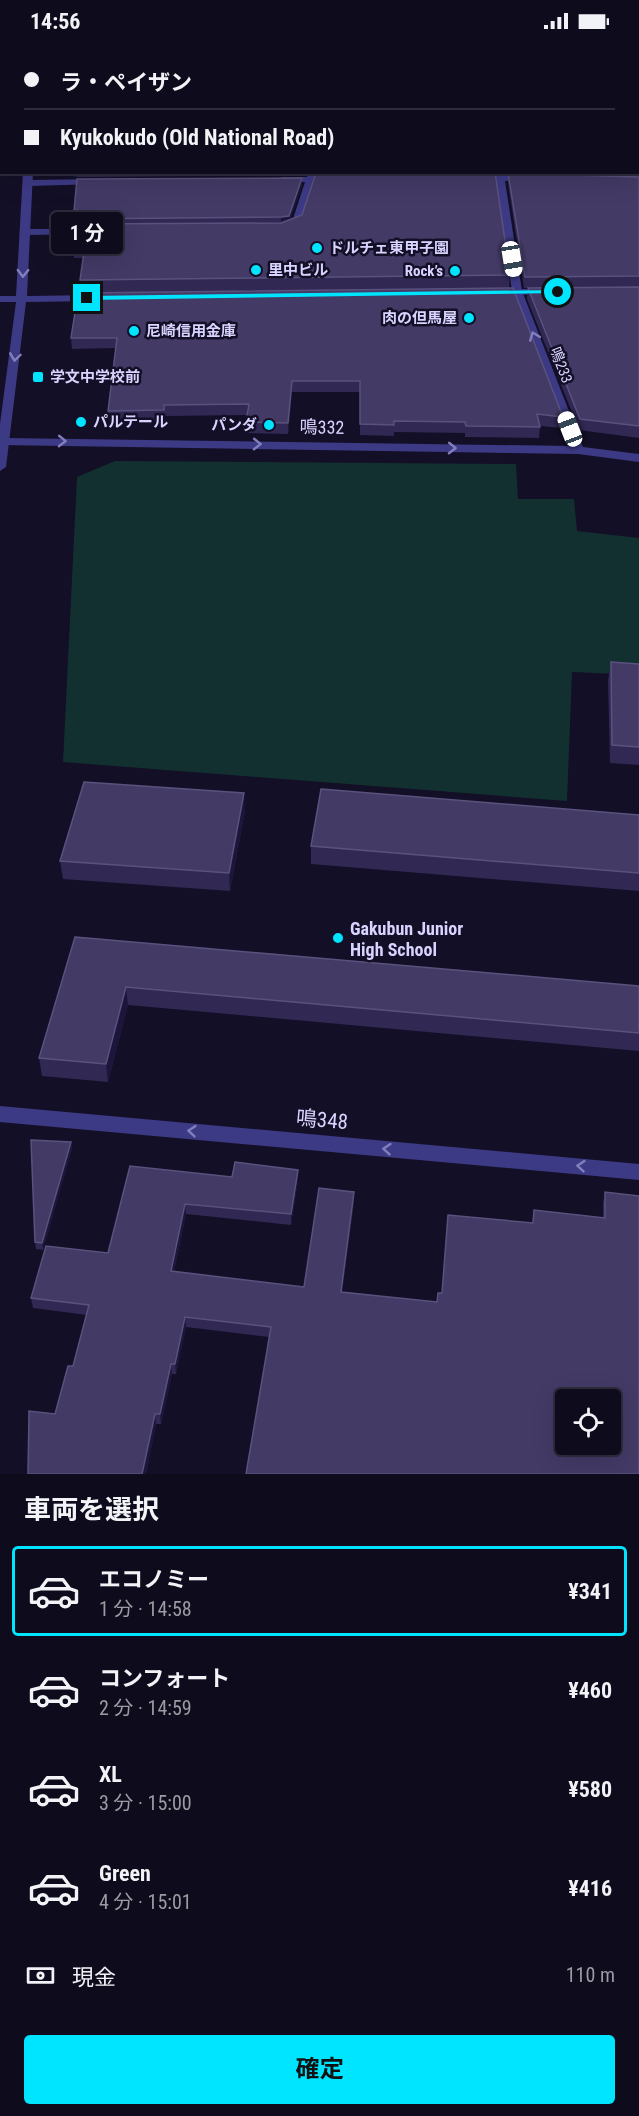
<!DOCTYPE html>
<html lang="ja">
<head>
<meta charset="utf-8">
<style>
  :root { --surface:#0e0b1c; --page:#1c1929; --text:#f1f3f6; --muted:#9b9ba3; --line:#2e2b3b; --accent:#00e5ff }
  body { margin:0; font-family:"Roboto Condensed","Noto Sans JP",sans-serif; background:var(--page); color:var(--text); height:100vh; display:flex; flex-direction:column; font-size:22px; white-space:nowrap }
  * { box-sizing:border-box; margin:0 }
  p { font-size:20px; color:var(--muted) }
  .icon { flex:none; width:33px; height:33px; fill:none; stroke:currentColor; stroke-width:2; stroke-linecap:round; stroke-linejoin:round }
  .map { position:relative; height:1432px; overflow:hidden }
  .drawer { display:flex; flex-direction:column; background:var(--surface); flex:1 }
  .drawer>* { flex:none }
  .top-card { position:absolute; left:0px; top:0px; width:639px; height:132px; box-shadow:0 6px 24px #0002,0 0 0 2px var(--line); display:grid; align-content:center; height:132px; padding:0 24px; background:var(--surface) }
  .controls { position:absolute; left:555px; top:1347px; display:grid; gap:12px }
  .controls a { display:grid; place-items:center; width:66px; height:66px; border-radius:6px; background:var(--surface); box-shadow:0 6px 24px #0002,0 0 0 2px var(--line); font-size:30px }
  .end { position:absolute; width:27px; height:27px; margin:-14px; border:8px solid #00e5ff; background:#111; box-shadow:0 0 0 3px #111 }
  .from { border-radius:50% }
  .bubble { position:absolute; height:42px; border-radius:6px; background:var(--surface); box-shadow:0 6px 24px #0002,0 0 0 2px var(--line); font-size:20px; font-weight:700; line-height:42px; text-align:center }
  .car { position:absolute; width:18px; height:36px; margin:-18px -9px; border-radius:8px; box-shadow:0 0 4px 2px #0007; background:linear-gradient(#fff 24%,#345 0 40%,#fff 0 76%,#345 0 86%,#fff 0) }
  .top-card b { display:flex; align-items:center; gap:21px; height:57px; font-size:22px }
  .top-card b+b { border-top:2px solid var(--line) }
  .top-card i { width:15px; height:15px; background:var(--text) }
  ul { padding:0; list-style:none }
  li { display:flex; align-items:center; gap:18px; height:90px; margin:0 12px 9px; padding:0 12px; border:3px solid transparent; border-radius:6px }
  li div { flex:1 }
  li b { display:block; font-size:22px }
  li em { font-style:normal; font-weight:700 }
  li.on { border-color:var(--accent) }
  li>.icon { width:54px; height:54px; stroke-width:1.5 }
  h2 { padding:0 24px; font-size:27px; line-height:72px }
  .pay { display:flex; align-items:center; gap:15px; height:66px; padding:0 24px; font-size:22px }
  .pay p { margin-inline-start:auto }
  .button { display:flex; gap:12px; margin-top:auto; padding:12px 24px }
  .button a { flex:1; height:69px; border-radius:6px; background:var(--accent); color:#111; font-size:24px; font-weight:700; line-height:69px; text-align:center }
  .status { display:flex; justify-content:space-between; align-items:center; height:42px; padding:0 30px; background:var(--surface); direction:ltr }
  .status svg { height:16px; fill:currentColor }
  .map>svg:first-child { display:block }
</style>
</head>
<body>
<div class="status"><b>14:56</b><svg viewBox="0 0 49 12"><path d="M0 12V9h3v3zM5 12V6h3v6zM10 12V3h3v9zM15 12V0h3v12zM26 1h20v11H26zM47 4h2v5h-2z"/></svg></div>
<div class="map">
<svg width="639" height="1432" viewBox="0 0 639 1432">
  <rect width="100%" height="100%" fill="#130f26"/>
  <path fill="#12302f" d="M 115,419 L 516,422 L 518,457 L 574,457 L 577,489 L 639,496 L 639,633 L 572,630 L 567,759 L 63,720 L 77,435 Z"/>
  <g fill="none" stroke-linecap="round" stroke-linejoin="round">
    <path fill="#3d3a85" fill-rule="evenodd" d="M 308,130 L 318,130 L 316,134 L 333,134 L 338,137 L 333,140 L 314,140 L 300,185 L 283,189 L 283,185 L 291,183 L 305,140 L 282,141 L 277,138 L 282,135 L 307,135 Z
      M 494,130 L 504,130 L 504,133 L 528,133 L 533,136 L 528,139 L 505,139 L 522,249 L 583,405 L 639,412 L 639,420 L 578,412 L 0,403 L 0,397 L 4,396 L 571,404 L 512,249 L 496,139 L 477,139 L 472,136 L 477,133 L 495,133 Z
      M 96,137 L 101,140 L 99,142 L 29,144 L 24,141 L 29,138 Z
      M 95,187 L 100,190 L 99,192 L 24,193 L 19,190 L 24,187 Z
      M 0,1064 L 639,1122 L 639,1138 L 0,1080 Z"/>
    <path fill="#3d3a85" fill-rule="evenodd" d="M 0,0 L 5,0 L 2,2 L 0,7 Z
      M 27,0 L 35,0 L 35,2 L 27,2 Z
      M 23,130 L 33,130 L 27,254 L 96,253 L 101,256 L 96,259 L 26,260 L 6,425 L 0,429 L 0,382 L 16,260 L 0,260 L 0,254 L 16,254 Z
      M 495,247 L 549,247 L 554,250 L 549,253 L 491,252 L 491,248 Z"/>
  </g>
  <path fill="#312854" d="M 639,0 L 639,135 L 506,131 L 638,130 L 638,2 Z
    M 73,130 L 306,130 L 305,133 L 79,135 L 73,134 Z
    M 319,130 L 495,130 L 510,233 L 509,246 L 81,251 L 80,238 L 83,216 L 74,216 L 73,203 L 77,182 L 77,176 L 74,176 L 74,169 L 302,136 L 302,143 L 290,177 L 302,173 Z
    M 508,131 L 639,135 L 639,396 L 579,388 L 527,257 L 528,246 L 524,246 L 508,141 Z
    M 78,251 L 563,375 L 562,386 L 540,384 L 539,396 L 465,395 L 465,391 L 394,390 L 394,394 L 360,393 L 360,350 L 292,350 L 288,392 L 247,391 L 247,373 L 165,374 L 165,379 L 109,380 L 108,369 L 116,306 L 72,307 L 71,296 Z
    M 611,620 L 639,622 L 639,723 L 610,721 L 608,638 Z
    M 245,769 L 230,849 L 63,837 L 60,819 Z
    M 639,773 L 639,849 L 311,822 L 311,804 Z
    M 75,895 L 639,944 L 639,1009 L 128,963 L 108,1040 L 42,1034 L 39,1016 Z
    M 71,1100 L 72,1107 L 43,1208 L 36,1207 L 35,1200 Z
    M 130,1124 L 232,1135 L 298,1138 L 291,1183 L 186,1172 L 174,1230 L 304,1245 L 354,1160 L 342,1250 L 437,1260 L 442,1251 L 532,1181 L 534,1168 L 603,1176 L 603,1161 L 605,1150 L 639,1432 L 269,1295 L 186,1285 L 176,1332 L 172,1332 L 161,1382 L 156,1382 L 146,1432 L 28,1432 L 55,1372 L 73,1324 L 87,1273 L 33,1266 L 31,1256 L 108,1211 Z"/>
  <path fill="#1d163a" d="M 302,136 L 302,143 L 289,181 L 281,183 L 281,175 Z
    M 292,339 L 292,350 L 288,392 L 288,381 Z
    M 244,751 L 245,769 L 230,849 L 229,831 Z
    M 126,945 L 128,963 L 108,1040 L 106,1022 Z
    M 71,1100 L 72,1107 L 43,1208 L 42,1201 Z
    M 298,1128 L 298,1138 L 291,1183 L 291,1172 Z
    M 354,1150 L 354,1160 L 341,1260 L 341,1250 Z
    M 185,1162 L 186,1172 L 172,1239 L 171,1229 Z
    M 185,1275 L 186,1285 L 176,1332 L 175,1322 Z
    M 171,1322 L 172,1332 L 161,1382 L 160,1372 Z
    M 155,1372 L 156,1382 L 146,1432 L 142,1432 Z"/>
  <path fill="#433a66" stroke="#5a527e" stroke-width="1.5" fill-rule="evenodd" d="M 74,0 L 639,0 L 639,36 L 638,37 L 638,2 L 74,2 Z
    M 638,44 L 639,45 L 639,125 L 638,125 Z
    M 375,130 L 495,130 L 510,233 L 80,238 L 85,203 L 73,203 L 75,182 L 281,181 L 302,173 L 316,131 Z
    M 508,131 L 639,135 L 639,234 L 525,235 Z
    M 302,136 L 289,174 L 281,175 L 77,177 L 77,168 L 74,169 L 77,137 Z
    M 639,245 L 639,384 L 580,377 L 528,246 Z
    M 513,246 L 563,375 L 537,372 L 540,385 L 466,384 L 465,380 L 394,379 L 394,383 L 360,382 L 360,339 L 292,339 L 288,381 L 246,380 L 249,362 L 164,363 L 164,368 L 108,369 L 117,296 L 71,296 L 78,251 Z
    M 611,620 L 639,622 L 639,705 L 612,703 Z
    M 84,740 L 244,751 L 229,831 L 60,819 Z
    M 321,747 L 639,773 L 639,831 L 311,804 Z
    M 75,895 L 639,944 L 639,991 L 126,945 L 106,1022 L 39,1016 Z
    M 31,1098 L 71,1100 L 42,1201 L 35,1200 Z
    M 235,1120 L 298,1128 L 291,1172 L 185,1162 L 171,1229 L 304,1245 L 319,1146 L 354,1150 L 341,1250 L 437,1260 L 438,1251 L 442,1251 L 448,1173 L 533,1181 L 534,1168 L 605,1176 L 605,1150 L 639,1154 L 639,1432 L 246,1432 L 271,1285 L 185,1275 L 175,1322 L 171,1322 L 160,1372 L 155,1372 L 142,1432 L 28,1432 L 29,1369 L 55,1372 L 68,1324 L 73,1324 L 89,1263 L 31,1256 L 46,1204 L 108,1211 L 130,1124 L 232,1135 ZM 566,1358 L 610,1358 L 610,1402 L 566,1402 Z"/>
  <defs><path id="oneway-chevron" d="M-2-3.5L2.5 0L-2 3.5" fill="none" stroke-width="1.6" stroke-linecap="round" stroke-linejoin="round" transform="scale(1.5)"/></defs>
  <g stroke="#837fbc">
    <use href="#oneway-chevron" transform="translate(23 231) rotate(91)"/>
    <use href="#oneway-chevron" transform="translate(534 294) rotate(-111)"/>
    <use href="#oneway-chevron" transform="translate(15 315) rotate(98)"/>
    <use href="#oneway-chevron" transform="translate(62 399) rotate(1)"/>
    <use href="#oneway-chevron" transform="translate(257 402) rotate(1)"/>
    <use href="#oneway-chevron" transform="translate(452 406) rotate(1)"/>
    <use href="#oneway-chevron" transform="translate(192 1089) rotate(-175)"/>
    <use href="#oneway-chevron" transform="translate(387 1107) rotate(-175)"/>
    <use href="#oneway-chevron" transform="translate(581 1124) rotate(-175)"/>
  </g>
  <path fill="#00e5ff" d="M 558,248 L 560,251 L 87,258 L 84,256 L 87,254 Z"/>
  <g fill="#00e5ff" stroke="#130f26" stroke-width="2">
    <circle cx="317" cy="206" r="6"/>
    <circle cx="256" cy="228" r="6"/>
    <circle cx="455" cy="229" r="6"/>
    <circle cx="469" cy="276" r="6"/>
    <circle cx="134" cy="289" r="6"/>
    <rect x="32" y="329" width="12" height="12" rx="3"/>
    <circle cx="81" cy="380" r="6"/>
    <circle cx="269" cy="383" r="6"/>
    <circle cx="338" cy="896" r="6"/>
  </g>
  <g text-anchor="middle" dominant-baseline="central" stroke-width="5" stroke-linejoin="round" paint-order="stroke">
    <g font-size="15" font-weight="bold" fill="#d9d4ff" stroke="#130f26" text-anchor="start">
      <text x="329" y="206">ドルチェ東甲子園</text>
      <text x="268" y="228">里中ビル</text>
      <text x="443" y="229" text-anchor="end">Rock’s</text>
      <text x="457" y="276" text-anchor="end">肉の但馬屋</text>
      <text x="146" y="289">尼崎信用金庫</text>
      <text x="50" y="335">学文中学校前</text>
      <text x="93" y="380">パルテール</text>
      <text x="257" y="383" text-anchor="end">パンダ</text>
    </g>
    <g font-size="15" fill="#d9d4ff" stroke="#130f26">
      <text transform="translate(561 323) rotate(69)">鳴233</text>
    </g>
    <g font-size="18" fill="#d9d4ff" stroke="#130f26">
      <text transform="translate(322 385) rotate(1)">鳴332</text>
    </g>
    <g font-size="18" font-weight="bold" fill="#d9d4ff" stroke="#130f26" text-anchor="start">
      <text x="350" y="886">Gakubun Junior<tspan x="350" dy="21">High School</tspan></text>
    </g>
    <g font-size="21" fill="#d9d4ff" stroke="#130f26">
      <text transform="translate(322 1078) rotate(5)">鳴348</text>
    </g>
  </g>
</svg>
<div class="controls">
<a><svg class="icon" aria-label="locate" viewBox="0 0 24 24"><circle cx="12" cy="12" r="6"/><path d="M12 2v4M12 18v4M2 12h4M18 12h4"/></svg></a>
</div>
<i class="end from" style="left:558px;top:250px"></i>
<i class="end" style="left:87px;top:256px"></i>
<div class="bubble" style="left:51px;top:170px;width:72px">1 分</div>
<i class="car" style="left:512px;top:217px;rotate:171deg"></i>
<i class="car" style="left:570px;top:387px;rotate:339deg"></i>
<div class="top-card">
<b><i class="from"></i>ラ・ペイザン</b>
<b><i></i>Kyukokudo (Old National Road)</b>
</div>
</div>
<section class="drawer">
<h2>車両を選択</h2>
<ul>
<li class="on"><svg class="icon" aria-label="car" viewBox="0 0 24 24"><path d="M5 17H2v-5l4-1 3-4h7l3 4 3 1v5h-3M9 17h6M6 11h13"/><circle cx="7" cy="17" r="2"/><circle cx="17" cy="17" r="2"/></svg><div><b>エコノミー</b><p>1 分 · 14:58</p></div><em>¥341</em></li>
<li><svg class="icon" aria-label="car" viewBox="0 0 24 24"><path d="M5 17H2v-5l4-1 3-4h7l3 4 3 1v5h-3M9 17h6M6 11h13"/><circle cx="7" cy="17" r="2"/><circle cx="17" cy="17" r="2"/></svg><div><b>コンフォート</b><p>2 分 · 14:59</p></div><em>¥460</em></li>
<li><svg class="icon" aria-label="car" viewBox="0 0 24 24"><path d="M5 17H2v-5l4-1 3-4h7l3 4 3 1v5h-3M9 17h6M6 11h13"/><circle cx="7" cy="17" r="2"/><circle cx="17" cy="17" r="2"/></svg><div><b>XL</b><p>3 分 · 15:00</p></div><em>¥580</em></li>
<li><svg class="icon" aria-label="car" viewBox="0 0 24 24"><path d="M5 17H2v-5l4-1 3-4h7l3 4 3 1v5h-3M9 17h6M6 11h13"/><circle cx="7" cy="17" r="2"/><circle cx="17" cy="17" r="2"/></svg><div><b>Green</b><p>4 分 · 15:01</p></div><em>¥416</em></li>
</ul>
<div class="pay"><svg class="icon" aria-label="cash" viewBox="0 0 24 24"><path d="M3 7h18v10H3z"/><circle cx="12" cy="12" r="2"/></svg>現金<p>110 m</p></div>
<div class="button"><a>確定</a></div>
</section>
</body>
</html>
